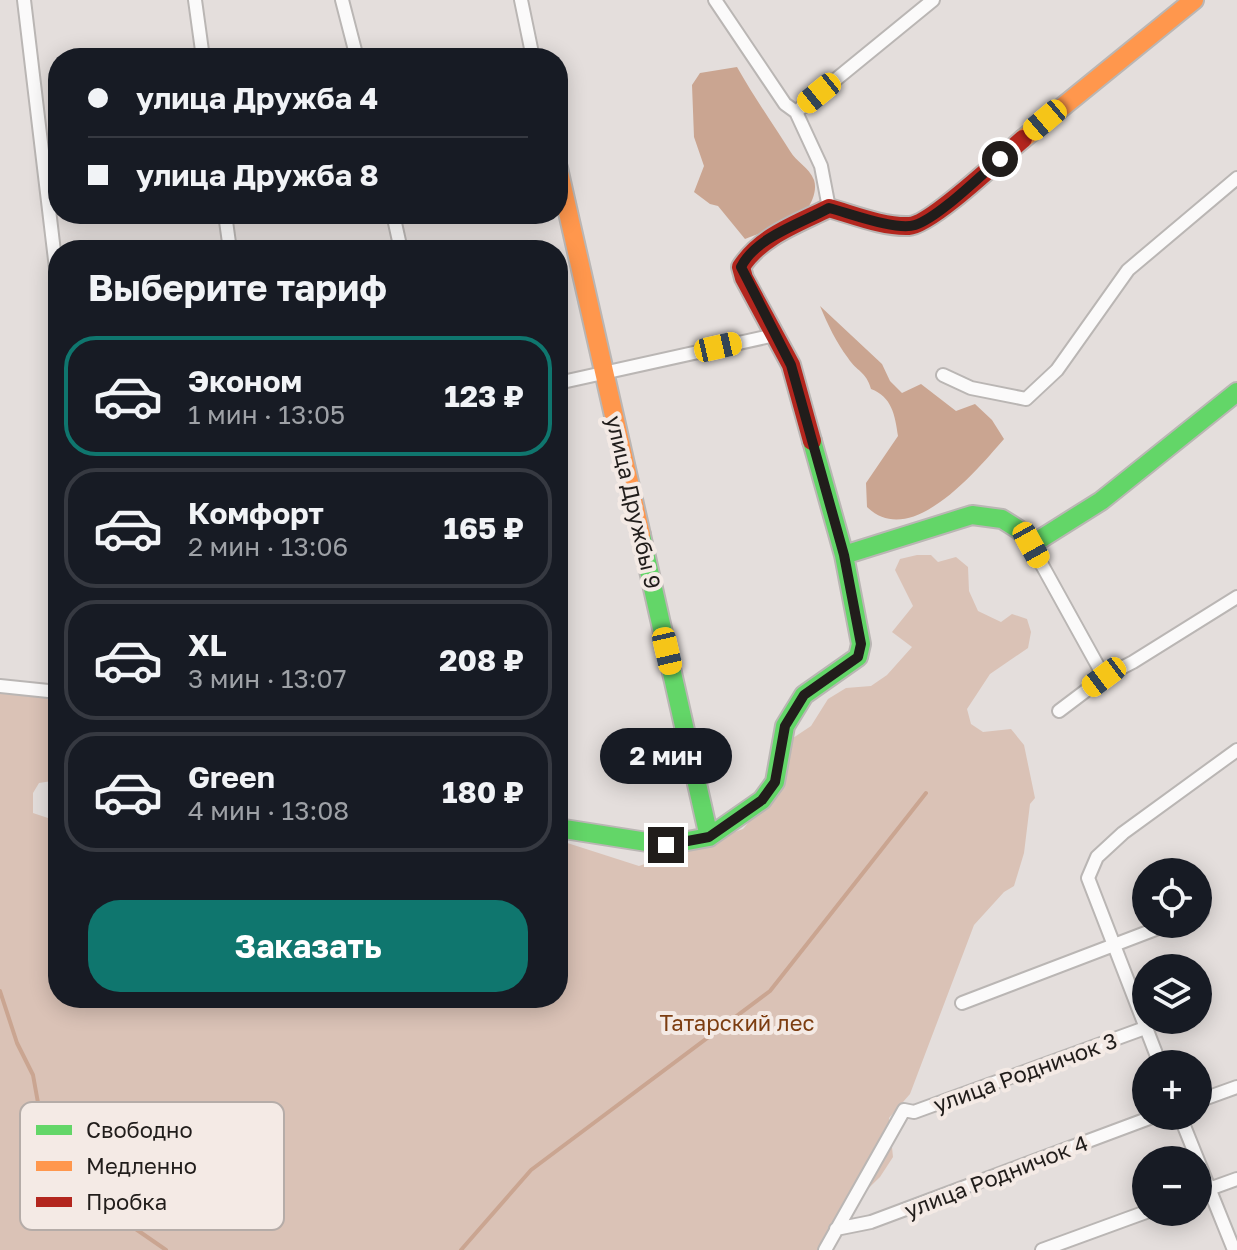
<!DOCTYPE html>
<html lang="ru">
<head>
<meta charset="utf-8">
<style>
  :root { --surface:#171b24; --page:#242831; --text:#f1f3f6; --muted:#9ea1a6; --line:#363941; --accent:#0f766e }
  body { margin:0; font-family:"Golos Text",sans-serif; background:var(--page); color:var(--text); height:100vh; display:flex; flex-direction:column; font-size:30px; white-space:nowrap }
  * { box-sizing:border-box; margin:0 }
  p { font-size:26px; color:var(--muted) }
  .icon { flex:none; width:44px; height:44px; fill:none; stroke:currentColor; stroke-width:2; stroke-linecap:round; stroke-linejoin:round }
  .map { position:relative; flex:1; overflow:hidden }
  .panel { position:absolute; left:48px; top:240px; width:520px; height:768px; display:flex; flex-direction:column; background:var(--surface); border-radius:32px; box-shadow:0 4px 20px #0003 }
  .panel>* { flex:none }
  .top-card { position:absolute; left:48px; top:48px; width:520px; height:176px; border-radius:32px; box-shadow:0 4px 20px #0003; display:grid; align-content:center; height:176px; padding:0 40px; background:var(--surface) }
  .tools { position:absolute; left:1132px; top:858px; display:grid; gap:16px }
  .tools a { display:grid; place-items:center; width:80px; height:80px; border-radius:50%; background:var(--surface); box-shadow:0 4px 20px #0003; font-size:40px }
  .end { position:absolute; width:36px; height:36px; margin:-18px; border:10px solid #211d1b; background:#fff; box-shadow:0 0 0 4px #fff }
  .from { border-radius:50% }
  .bubble { position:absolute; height:56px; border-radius:28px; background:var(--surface); box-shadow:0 4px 20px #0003; font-size:26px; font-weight:700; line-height:56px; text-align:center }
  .car { position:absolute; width:24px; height:48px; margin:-24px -12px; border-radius:10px; box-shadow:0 0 6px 2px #0007; background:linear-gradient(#f5c518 24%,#345 0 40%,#f5c518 0 76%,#345 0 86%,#f5c518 0) }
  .top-card b { display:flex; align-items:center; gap:28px; height:76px; font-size:30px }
  .top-card b+b { border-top:2px solid var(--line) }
  .top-card i { width:20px; height:20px; background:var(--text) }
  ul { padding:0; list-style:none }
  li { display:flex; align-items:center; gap:24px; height:120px; margin:0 16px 12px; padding:0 24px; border:4px solid var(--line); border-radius:32px }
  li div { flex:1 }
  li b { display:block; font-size:30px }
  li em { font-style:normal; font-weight:700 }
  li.selected { border-color:var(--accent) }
  li>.icon { width:72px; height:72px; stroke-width:1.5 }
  h2 { padding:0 40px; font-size:36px; line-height:96px }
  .cta { display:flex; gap:16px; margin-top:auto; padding:16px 40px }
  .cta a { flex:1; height:92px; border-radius:32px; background:var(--accent); color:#fff; font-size:32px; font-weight:700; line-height:92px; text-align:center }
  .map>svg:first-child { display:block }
</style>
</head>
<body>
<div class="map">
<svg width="1237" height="1250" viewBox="0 0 1237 1250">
  <rect width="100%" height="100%" fill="#e4dedc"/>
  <path fill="#dac2b6" d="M 917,555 L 931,555 L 938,562 L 956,557 L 968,567 L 969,591 L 978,611 L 1001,622 L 1012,614 L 1027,619 L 1031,632 L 1028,648 L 990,674 L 967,709 L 971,724 L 983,732 L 1011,729 L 1024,745 L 1035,798 L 1030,804 L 1024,853 L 1014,886 L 1004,892 L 974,925 L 910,1094 L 889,1118 L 893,1157 L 880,1177 L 835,1221 L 819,1250 L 0,1250 L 0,688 L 58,694 L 58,780 L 39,783 L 33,793 L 33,813 L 54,820 L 58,834 L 53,875 L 58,876 L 58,998 L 558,998 L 558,840 L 639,866 L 743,829 L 779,785 L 790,740 L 811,726 L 828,699 L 846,688 L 871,686 L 887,675 L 912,647 L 892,632 L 913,606 L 895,570 L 900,559 Z"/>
  <path fill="#caa591" d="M 737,67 C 754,97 773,124 790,151 C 796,162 809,167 814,180 C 817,189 813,201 807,209 C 793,225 764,231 745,239 L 718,206 L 710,204 L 694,192 L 704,166 L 694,137 L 692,85 L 700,73 Z
    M 820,306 L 882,364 L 890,381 L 902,393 L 921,384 L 956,411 L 975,404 L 992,420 L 1004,439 C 976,471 911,550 867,507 L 866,483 L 898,436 C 895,415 892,397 871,389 C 866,371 857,372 848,358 C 836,342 828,325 820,306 Z"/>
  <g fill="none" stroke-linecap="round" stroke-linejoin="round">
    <path stroke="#caa591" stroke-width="4" d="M 0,991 L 17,1043 L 33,1075 L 44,1136 L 61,1161 L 114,1214 L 166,1250
      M 461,1250 L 531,1170 L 770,991 L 926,793"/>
    <g stroke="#bab6b4" stroke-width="16">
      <path id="street" d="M 24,0 L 58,285
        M 195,0 L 203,58
        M 342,0 L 357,58
        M 521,0 L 533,58
        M 715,0 L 785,104 L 796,112
        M 796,112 L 933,0
        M 796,112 L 821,166 L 829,208
        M 225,214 L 230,250
        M 393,214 L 401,250
        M 943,375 L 971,388 L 1026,399 L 1057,370 L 1128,270 L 1237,178
        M 558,383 L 775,335
        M 1031,545 L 1104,677
        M 0,686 L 58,692
        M 1059,711 L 1104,677 L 1133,662 L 1237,597
        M 1198,913 L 1202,912
        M 962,1003 L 1169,924
        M 1160,1064 L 1088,878 L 1097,857 L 1123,833 L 1237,750
        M 1198,1101 L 1237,1087
        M 1180,1116 L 1234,1250
        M 1198,1193 L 1237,1179
        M 836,1229 L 871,1222 L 1155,1116
        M 825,1250 L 904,1110 L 914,1112 L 1145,1028
        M 1042,1250 L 1146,1212"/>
    </g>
    <g stroke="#bab6b4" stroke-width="22">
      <path id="fast" d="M 641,535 L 709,837
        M 844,555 L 972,515 L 1002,519 L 1021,531 L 1031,545 L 1101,501 L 1237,392
        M 558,828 L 666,845 L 709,837 L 762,800 L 775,782 L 785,726 L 804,695 L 858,657 L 861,644 L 844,555 L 812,441"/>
    </g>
    <g stroke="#bab6b4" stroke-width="22">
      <path id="slow" d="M 1023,139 L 1194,0
        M 558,168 L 641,535"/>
    </g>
    <g stroke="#bab6b4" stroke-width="22">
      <path id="jam" d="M 812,441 L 791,365 L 744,278 L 741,267 C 761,236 797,224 829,208 C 854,215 883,227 909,226 C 931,225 1002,157 1023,139"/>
    </g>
    <use href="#street" stroke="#fbfafa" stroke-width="12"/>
    <use href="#fast" stroke="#63d668" stroke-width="18"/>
    <use href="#slow" stroke="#ff974d" stroke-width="18"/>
    <use href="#jam" stroke="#b3261e" stroke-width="18"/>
  </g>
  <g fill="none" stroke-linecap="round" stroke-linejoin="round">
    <path stroke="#211d1b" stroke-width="10" d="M 666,845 L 709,837 L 762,800 L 775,782 L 785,726 L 804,695 L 858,657 L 861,644 L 844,555 L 791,365 L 741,267 C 756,237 800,224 829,208 C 849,213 896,231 915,225 C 938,218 980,176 1000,159"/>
  </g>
  <g text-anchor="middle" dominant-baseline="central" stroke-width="8" stroke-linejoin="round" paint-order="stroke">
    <g font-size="22" fill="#211d1b" stroke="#f4eae5">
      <text transform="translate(634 502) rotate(77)">улица Дружбы 9</text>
      <text transform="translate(1025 1072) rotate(-20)">улица Родничок 3</text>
      <text transform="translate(996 1176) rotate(-21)">улица Родничок 4</text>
    </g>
    <g font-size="22" fill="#7c3d11" stroke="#f4eae5">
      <text x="737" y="1022">Татарский лес</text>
    </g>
  </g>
  <rect x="20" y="1102" width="264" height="128" rx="12" fill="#f4eae5" stroke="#b5aca8" stroke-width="2"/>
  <rect x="36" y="1125" width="36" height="10" fill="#63d668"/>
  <rect x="36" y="1161" width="36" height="10" fill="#ff974d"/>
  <rect x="36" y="1197" width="36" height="10" fill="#b3261e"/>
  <g font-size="22" fill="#211d1b">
    <text x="86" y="1138">Свободно</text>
    <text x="86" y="1174">Медленно</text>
    <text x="86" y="1210">Пробка</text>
  </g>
</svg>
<div class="tools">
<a><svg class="icon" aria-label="locate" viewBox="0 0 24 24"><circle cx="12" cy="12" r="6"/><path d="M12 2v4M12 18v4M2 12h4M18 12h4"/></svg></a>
<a><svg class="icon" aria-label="layers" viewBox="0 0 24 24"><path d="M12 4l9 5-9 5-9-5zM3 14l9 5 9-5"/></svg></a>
<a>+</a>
<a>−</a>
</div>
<i class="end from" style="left:1000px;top:159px"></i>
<i class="end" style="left:666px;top:845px"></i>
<div class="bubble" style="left:600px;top:728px;width:132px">2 мин</div>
<i class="car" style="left:819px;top:93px;rotate:231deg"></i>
<i class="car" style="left:1045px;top:120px;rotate:230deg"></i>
<i class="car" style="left:718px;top:347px;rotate:77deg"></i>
<i class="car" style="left:1031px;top:545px;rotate:151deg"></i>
<i class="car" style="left:667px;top:651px;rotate:167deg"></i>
<i class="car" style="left:1104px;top:677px;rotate:233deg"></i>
<div class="top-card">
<b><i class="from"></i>улица Дружба 4</b>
<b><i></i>улица Дружба 8</b>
</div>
<section class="panel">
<h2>Выберите тариф</h2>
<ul>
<li class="selected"><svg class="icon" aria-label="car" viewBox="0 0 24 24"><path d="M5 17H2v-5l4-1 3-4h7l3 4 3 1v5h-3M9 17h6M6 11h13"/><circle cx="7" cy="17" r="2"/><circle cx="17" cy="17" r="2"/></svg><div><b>Эконом</b><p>1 мин · 13:05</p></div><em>123 ₽</em></li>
<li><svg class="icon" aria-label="car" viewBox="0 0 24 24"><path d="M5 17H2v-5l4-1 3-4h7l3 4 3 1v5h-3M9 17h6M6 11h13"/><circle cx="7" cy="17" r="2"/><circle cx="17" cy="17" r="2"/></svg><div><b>Комфорт</b><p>2 мин · 13:06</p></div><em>165 ₽</em></li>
<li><svg class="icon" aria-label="car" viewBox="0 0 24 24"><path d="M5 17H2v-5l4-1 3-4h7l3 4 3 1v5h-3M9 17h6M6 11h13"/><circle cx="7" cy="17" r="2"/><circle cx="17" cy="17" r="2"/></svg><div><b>XL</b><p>3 мин · 13:07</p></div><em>208 ₽</em></li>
<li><svg class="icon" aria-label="car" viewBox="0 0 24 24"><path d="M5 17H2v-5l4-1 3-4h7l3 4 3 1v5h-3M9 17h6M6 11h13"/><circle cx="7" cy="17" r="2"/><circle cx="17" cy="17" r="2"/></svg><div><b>Green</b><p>4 мин · 13:08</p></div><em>180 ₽</em></li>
</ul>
<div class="cta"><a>Заказать</a></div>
</section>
</div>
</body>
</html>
